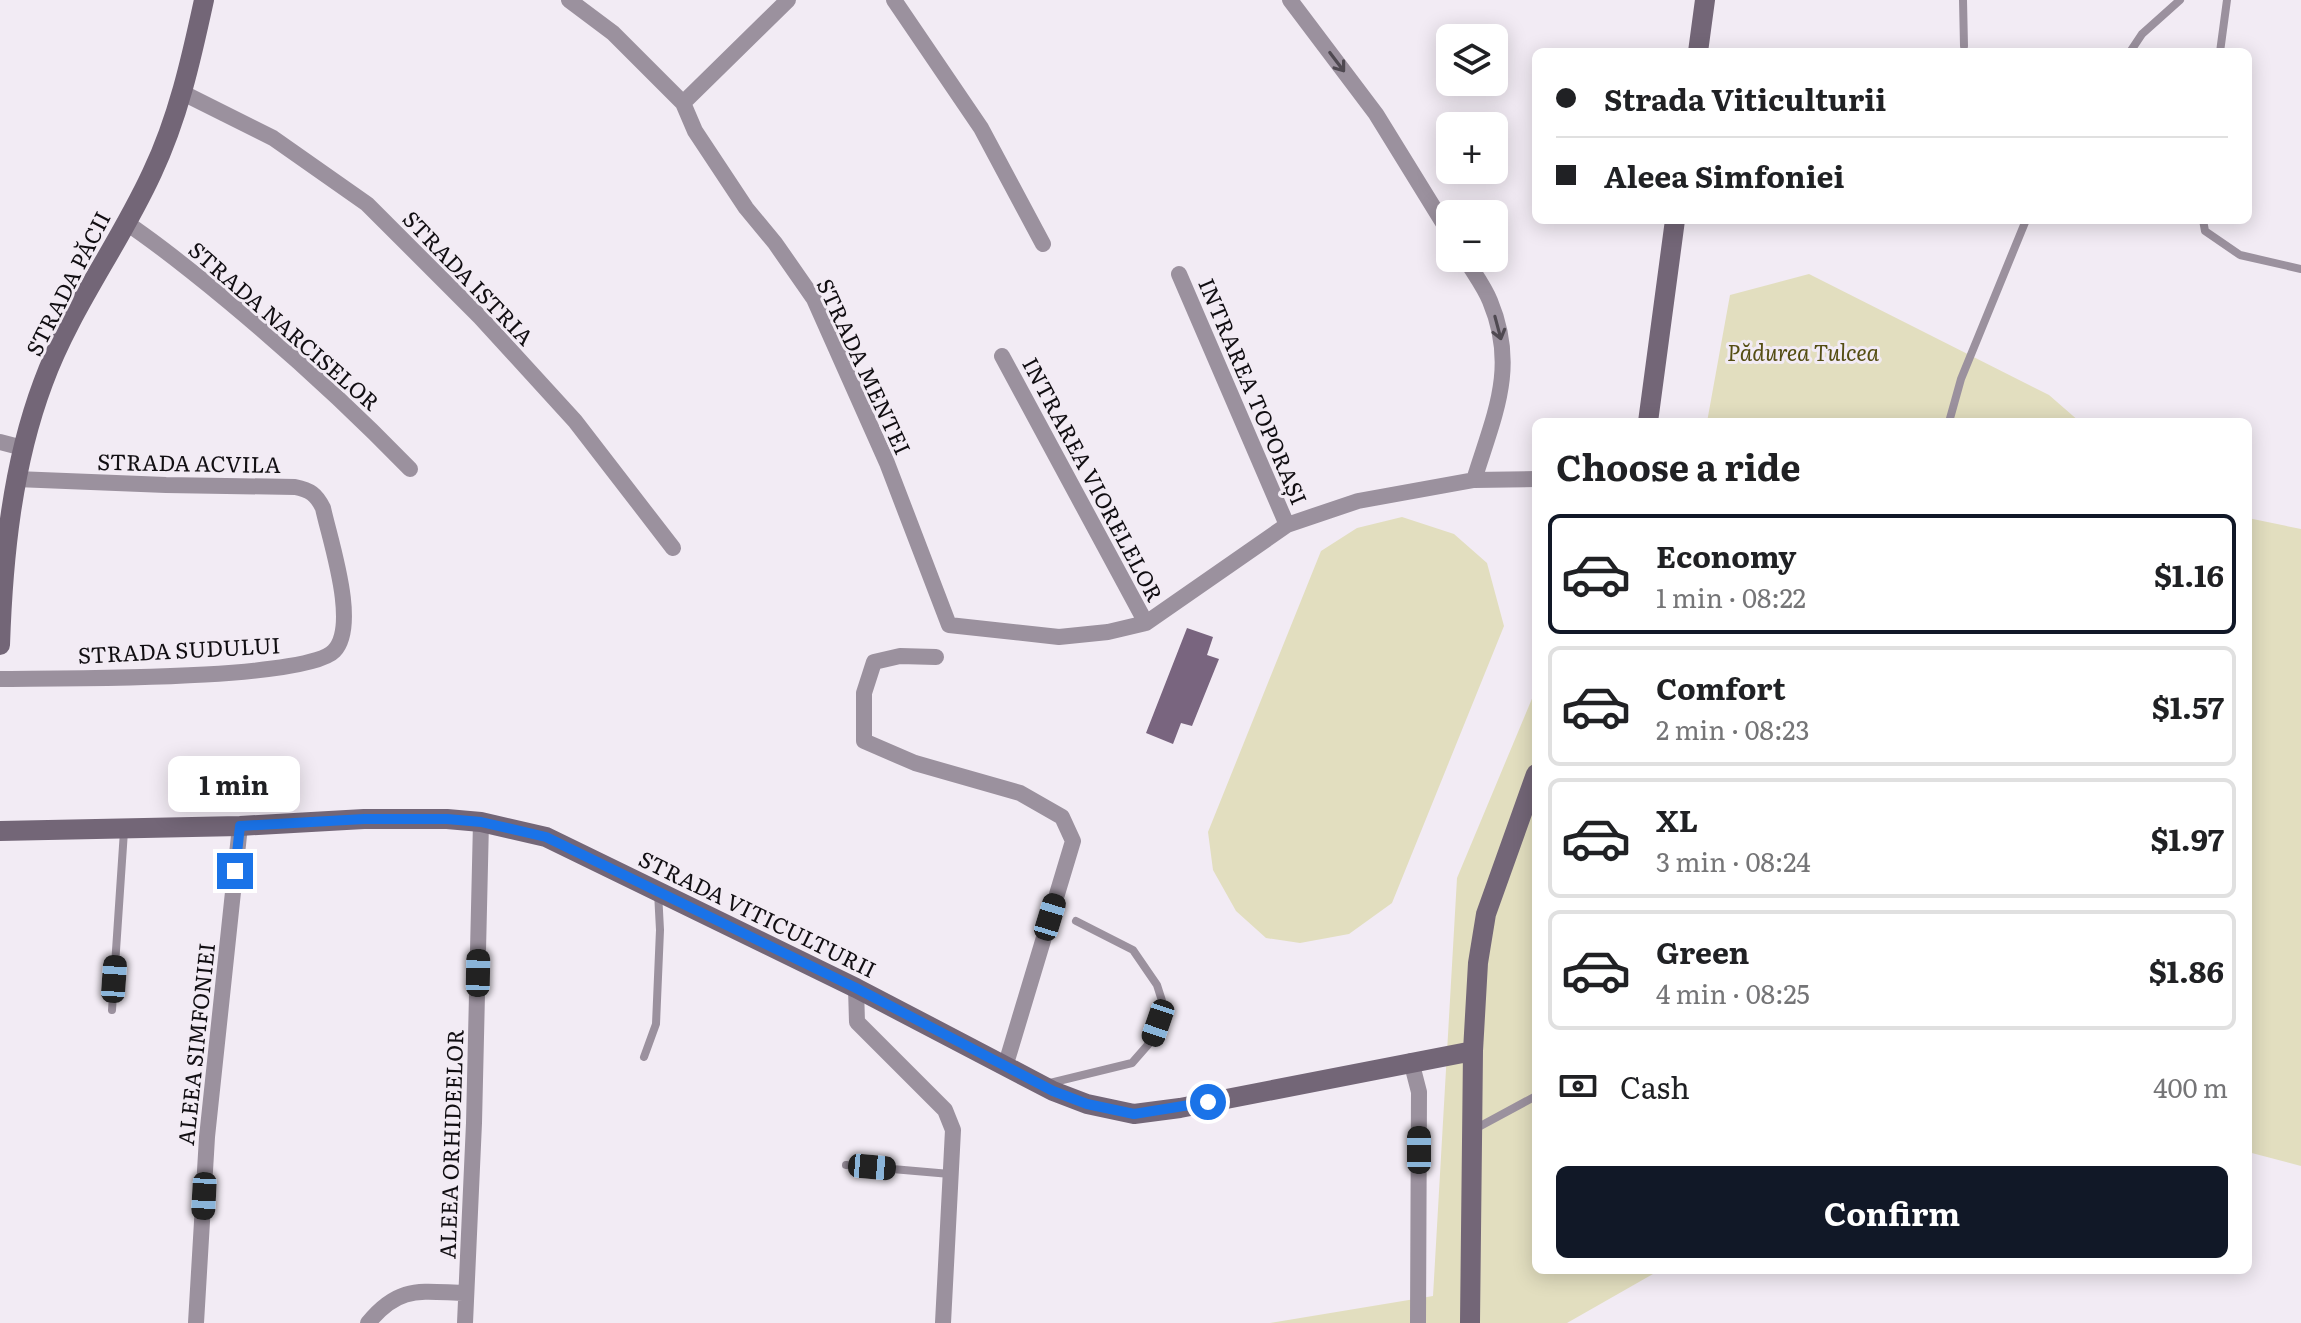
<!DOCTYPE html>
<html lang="en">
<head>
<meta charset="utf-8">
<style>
  :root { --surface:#fff; --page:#f6f6f6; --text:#202124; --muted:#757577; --line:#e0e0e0; --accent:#111827 }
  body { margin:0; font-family:Literata,serif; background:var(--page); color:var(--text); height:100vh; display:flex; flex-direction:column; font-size:30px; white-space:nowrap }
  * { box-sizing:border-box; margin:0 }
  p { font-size:26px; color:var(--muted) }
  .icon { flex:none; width:44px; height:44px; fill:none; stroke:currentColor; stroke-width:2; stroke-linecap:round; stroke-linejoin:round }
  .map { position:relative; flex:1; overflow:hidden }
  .side { position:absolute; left:1532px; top:418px; width:720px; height:856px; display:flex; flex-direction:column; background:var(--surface); border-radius:12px; box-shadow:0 4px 20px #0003 }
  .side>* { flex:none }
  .hud { position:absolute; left:1532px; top:48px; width:720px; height:176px; border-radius:12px; box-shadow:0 4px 20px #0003; display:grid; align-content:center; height:176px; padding:0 24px; background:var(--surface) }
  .fabs { position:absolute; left:1436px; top:24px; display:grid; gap:16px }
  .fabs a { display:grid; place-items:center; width:72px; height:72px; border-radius:12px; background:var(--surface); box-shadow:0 4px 20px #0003; font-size:40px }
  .end { position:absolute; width:36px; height:36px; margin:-18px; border:10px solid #1a73e8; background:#fff; box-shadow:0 0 0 4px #fff }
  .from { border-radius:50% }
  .bubble { position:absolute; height:56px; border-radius:12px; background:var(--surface); box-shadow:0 4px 20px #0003; font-size:26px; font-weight:700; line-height:56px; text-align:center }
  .car { position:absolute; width:24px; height:48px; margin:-24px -12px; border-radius:10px; box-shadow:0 0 6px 2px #0007; background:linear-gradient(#222 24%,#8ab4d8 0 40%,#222 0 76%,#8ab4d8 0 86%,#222 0) }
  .hud b { display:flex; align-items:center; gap:28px; height:76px; font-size:30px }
  .hud b+b { border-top:2px solid var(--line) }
  .hud i { width:20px; height:20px; background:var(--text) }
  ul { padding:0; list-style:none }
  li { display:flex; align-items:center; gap:24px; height:120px; margin:0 16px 12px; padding:0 8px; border:4px solid var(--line); border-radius:12px }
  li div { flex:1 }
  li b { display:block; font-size:30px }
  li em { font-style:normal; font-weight:700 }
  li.active { border-color:var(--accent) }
  li>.icon { width:72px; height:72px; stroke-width:1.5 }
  h2 { padding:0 24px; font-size:36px; line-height:96px }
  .pay { display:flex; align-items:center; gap:20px; height:88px; padding:0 24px; font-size:30px }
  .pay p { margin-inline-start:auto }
  .primary-button { display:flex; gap:16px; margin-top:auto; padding:16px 24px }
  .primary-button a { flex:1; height:92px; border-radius:12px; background:var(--accent); color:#fff; font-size:32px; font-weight:700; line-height:92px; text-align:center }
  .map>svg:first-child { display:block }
</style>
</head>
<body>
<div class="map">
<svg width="2301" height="1323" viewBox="0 0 2301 1323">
  <rect width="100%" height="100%" fill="#f2ebf4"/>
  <path fill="#e2debf" d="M 1809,274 L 2049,395 L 2080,422 L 1707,422 L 1730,295 Z
    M 1402,517 L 1454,534 L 1487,563 L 1504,626 L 1392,903 L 1349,934 L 1300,943 L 1266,938 L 1236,911 L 1213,870 L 1208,832 L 1321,551 L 1357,528 Z
    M 2248,518 L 2301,529 L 2301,1166 L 2248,1152 Z
    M 1536,689 L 1536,1270 L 1660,1270 L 1567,1323 L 1270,1323 L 1433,1296 L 1457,878 Z"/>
  <path fill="#79657f" d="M 1187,628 L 1213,637 L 1207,655 L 1219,659 L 1192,726 L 1181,723 L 1173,744 L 1146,733 Z"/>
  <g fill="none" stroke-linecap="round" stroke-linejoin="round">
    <path stroke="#9b919e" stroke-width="8" d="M 1963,0 L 1964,46
      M 2130,52 L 2142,34 L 2180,0
      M 2220,52 L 2227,0
      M 2203,220 L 2205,231 L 2240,255 L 2301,269
      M 1949,422 L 1961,379 L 2026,220
      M 112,1010 L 124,831
      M 644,1057 L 656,1024 L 660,930 L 658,892
      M 1046,1084 L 1132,1063 L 1153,1039 L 1164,1007 L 1157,985 L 1133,950 L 1076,921
      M 1473,1130 L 1536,1096
      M 846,1165 L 950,1174"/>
    <path stroke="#9b919e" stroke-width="16" d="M 569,0 L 613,33 L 683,103 L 695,131 L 746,208 L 775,243 L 814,299 L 887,463 L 949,625 L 1059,637 L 1108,632 L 1146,623 L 1287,525 L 1358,501 L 1474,480 L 1536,479
      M 894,0 L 981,128 L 1043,244
      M 1290,0 L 1376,114 L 1450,234
      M 183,93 L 273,138 L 367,204 L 480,317 L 575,421 L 673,548
      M 683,103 L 788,0
      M 125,222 C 161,246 194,273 228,301 C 293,355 351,408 410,469
      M 1465,258 C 1473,272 1484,286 1490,301 C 1518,368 1494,415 1474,480
      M 1179,274 L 1287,525
      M 1002,356 L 1146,623
      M 0,442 L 23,448
      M 936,657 L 900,656 L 874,662 L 864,693 L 864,741 L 915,763 L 1020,793 L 1062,817 L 1073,841 L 1005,1067
      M 0,679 C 53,678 306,681 334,651 C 359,625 330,541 323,508 C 316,494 310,490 295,487 L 166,485 L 16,479
      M 856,988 L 857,1022 L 945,1110 L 953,1130 L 943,1323
      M 1411,1061 L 1419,1092 L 1418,1323
      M 196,1323 L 207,1137 L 240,826
      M 368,1323 C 400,1284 421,1292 466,1293
      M 465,1323 L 474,1123 L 481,822"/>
    <path stroke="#736677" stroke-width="20" d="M 1698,52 L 1705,0
      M 1648,422 L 1675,220
      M 0,645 C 3,557 12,466 43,383 C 70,309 119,245 152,173 C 178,118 191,60 204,0
      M 0,831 L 240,826 L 364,819 L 447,819 L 481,822 L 546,837 L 856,988 L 1053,1091 L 1087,1104 L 1134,1114 L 1180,1108 L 1473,1051
      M 1470,1323 L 1473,1051 L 1478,963 L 1486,914 L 1536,774"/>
  </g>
  <defs><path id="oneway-shaft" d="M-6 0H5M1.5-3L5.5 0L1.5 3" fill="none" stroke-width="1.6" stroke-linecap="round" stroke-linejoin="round" transform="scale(2)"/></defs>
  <g stroke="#4f4951">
    <use href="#oneway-shaft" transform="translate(1337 62) rotate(53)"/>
    <use href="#oneway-shaft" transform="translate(1498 328) rotate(75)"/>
  </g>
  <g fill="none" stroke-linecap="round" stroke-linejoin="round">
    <path stroke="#1a73e8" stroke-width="10" d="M 235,871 L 240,826 L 364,819 L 447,819 L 481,822 L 546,837 L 856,988 L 1053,1091 L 1087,1104 L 1134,1114 L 1208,1102"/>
  </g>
  <g text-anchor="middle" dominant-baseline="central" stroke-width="6" stroke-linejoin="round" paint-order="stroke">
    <g font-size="22" fill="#110e12" stroke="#f2ebf4">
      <text transform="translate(469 277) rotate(46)">STRADA ISTRIA</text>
      <text transform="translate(67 283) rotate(-63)">STRADA PĂCII</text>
      <text transform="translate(285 325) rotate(41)">STRADA NARCISELOR</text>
      <text transform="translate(865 366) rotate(65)">STRADA MENTEI</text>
      <text transform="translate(1254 391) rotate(67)">INTRAREA TOPORAȘI</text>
      <text transform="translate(189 462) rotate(1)">STRADA ACVILA</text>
      <text transform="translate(1094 479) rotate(62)">INTRAREA VIORELELOR</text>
      <text transform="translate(179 649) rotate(-3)">STRADA SUDULUI</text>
      <text transform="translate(758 913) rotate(26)">STRADA VITICULTURII</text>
      <text transform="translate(195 1044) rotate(-84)">ALEEA SIMFONIEI</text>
      <text transform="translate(450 1144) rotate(-88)">ALEEA ORHIDEELOR</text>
    </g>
    <g font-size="22" font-style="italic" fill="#544d13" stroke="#f2ebf4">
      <text x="1803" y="351">Pădurea Tulcea</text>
    </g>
  </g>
</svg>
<div class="fabs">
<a><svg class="icon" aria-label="layers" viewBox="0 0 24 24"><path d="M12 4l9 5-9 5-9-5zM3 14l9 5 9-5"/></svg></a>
<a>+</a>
<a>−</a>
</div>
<i class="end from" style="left:1208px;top:1102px"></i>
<i class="end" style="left:235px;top:871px"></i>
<div class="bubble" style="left:168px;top:756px;width:132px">1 min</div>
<i class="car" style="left:1050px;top:917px;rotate:17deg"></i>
<i class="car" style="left:478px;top:973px;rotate:1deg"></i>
<i class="car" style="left:114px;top:979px;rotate:4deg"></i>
<i class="car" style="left:1158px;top:1023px;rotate:199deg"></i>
<i class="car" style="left:1419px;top:1150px;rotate:0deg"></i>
<i class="car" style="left:872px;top:1167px;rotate:95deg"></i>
<i class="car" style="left:204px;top:1196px;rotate:183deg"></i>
<div class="hud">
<b><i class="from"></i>Strada Viticulturii</b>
<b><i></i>Aleea Simfoniei</b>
</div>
<section class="side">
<h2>Choose a ride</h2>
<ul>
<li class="active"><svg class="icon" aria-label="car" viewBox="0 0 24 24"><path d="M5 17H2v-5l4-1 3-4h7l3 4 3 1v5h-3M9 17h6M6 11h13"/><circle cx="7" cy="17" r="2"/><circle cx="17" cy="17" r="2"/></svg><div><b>Economy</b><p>1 min · 08:22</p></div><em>$1.16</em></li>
<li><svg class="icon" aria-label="car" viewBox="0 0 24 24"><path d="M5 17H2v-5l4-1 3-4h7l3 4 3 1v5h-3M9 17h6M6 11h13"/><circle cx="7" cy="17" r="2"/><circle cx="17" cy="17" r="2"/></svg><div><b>Comfort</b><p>2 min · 08:23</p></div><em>$1.57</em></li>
<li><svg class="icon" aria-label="car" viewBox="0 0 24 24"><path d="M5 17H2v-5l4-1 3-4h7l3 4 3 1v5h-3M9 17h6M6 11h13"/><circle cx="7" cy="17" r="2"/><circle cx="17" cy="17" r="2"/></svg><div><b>XL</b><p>3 min · 08:24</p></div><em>$1.97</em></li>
<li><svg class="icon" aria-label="car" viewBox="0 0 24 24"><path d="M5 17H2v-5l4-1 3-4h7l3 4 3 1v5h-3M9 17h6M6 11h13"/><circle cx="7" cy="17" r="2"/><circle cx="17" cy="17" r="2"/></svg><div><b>Green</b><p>4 min · 08:25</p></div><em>$1.86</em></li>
</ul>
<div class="pay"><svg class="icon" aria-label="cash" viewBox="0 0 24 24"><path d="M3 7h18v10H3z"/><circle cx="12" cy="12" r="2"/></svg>Cash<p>400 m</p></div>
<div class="primary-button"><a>Confirm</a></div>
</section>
</div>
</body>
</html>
